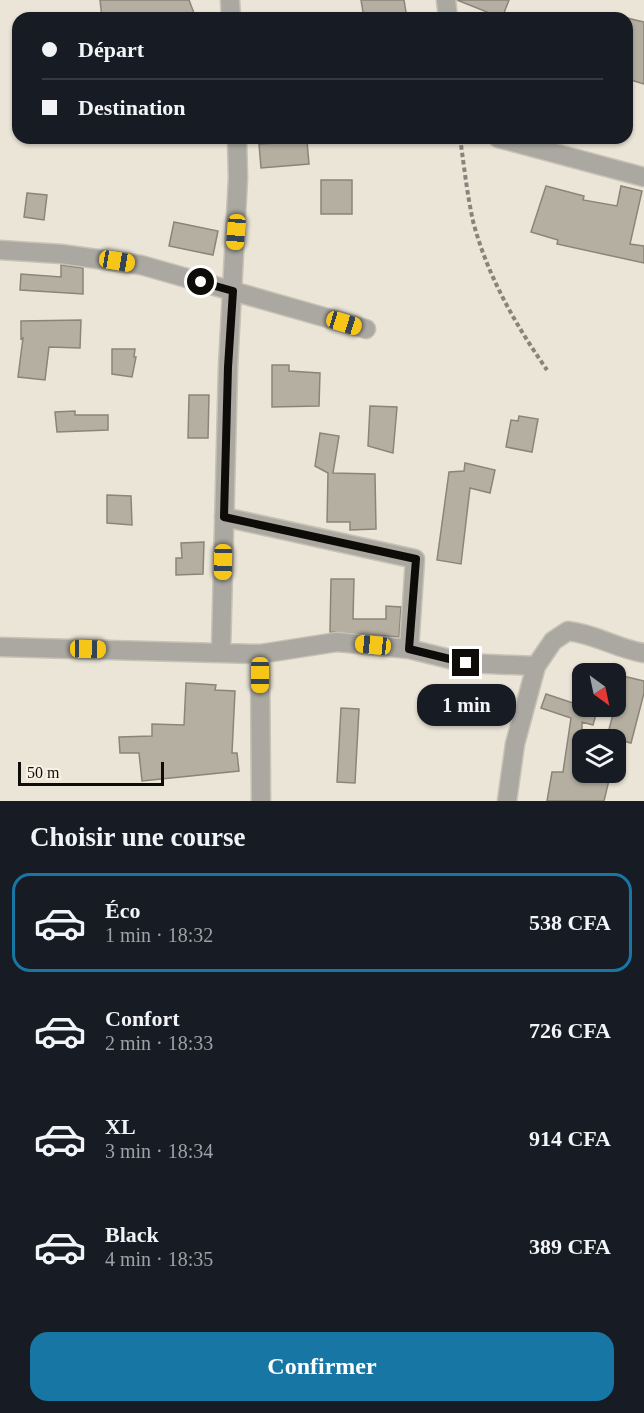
<!DOCTYPE html>
<html lang="fr">
<head>
<meta charset="utf-8">
<style>
  :root { --surface:#171b24; --page:#242831; --text:#f1f3f6; --muted:#9ea1a6; --line:#363941; --accent:#1776a4 }
  body { margin:0; font-family:Georgia,serif; background:var(--page); color:var(--text); height:100vh; display:flex; flex-direction:column; font-size:22px; white-space:nowrap }
  * { box-sizing:border-box; margin:0 }
  p { font-size:20px; color:var(--muted) }
  .icon { flex:none; width:33px; height:33px; fill:none; stroke:currentColor; stroke-width:2; stroke-linecap:round; stroke-linejoin:round }
  .map { position:relative; height:801px; overflow:hidden }
  .sheet { display:flex; flex-direction:column; background:var(--surface); flex:1 }
  .sheet>* { flex:none }
  .hud { position:absolute; left:12px; top:12px; width:621px; height:132px; border-radius:18px; box-shadow:0 2px 4px #0004; display:grid; align-content:center; height:132px; padding:0 30px; background:var(--surface) }
  .needle { width:39px; rotate:147deg }
  .controls { position:absolute; left:572px; top:663px; display:grid; gap:12px }
  .controls a { display:grid; place-items:center; width:54px; height:54px; border-radius:12px; background:var(--surface); box-shadow:0 2px 4px #0004; font-size:30px }
  .scale { position:absolute; left:18px; bottom:15px; width:146px; box-sizing:border-box; padding-left:6px; border:3px solid #0e0c08; border-top:0; font-size:16px; line-height:21px; white-space:nowrap; color:#0e0c08; -webkit-text-stroke:4px #f9f2e4; paint-order:stroke }
  .end { position:absolute; width:27px; height:27px; margin:-14px; border:8px solid #0e0c08; background:#fff; box-shadow:0 0 0 3px #fff }
  .from { border-radius:50% }
  .bubble { position:absolute; height:42px; border-radius:18px; background:var(--surface); box-shadow:0 2px 4px #0004; font-size:20px; font-weight:800; line-height:42px; text-align:center }
  .car { position:absolute; width:18px; height:36px; margin:-18px -9px; border-radius:8px; box-shadow:0 0 4px 2px #0007; background:linear-gradient(#f5c518 24%,#345 0 40%,#f5c518 0 76%,#345 0 86%,#f5c518 0) }
  .hud b { display:flex; align-items:center; gap:21px; height:57px; font-size:22px }
  .hud b+b { border-top:2px solid var(--line) }
  .hud i { width:15px; height:15px; background:var(--text) }
  ul { padding:0; list-style:none }
  li { display:flex; align-items:center; gap:18px; height:99px; margin:0 12px 9px; padding:0 18px; border:3px solid transparent; border-radius:18px }
  li div { flex:1 }
  li b { display:block; font-size:22px }
  li em { font-style:normal; font-weight:800 }
  li.active { border-color:var(--accent) }
  li>.icon { width:54px; height:54px; stroke-width:1.5 }
  h2 { padding:0 30px; font-size:27px; line-height:72px }
  .button { display:flex; gap:12px; margin-top:auto; padding:12px 30px }
  .button a { flex:1; height:69px; border-radius:18px; background:var(--accent); color:#fff; font-size:24px; font-weight:800; line-height:69px; text-align:center }
  .map>svg:first-child { display:block }
</style>
</head>
<body>
<div class="map">
<svg width="644" height="801" viewBox="0 0 644 801">
  <rect width="100%" height="100%" fill="#ebe5d7"/>
  <path fill="#b5afa2" stroke="#8b8578" stroke-width="1.5" d="M 100,0 L 189,0 L 194,13 L 178,18 L 102,18 Z
    M 361,0 L 404,0 L 407,18 L 364,18 Z
    M 457,0 L 509,0 L 502,18 Z
    M 627,18 L 644,22 L 644,84 L 627,79 Z
    M 307,141 L 309,164 L 261,168 L 259,144 Z
    M 321,180 L 352,180 L 352,214 L 321,214 Z
    M 546,186 L 584,196 L 583,200 L 617,206 L 621,186 L 642,191 L 630,244 L 644,246 L 644,263 L 557,244 L 558,240 L 531,232 Z
    M 27,193 L 47,195 L 44,220 L 24,217 Z
    M 174,222 L 218,231 L 213,255 L 169,246 Z
    M 61,265 L 83,268 L 83,294 L 20,290 L 21,274 L 61,277 Z
    M 81,320 L 80,348 L 49,347 L 45,380 L 18,377 L 23,338 L 21,339 L 21,321 Z
    M 112,349 L 135,349 L 134,357 L 136,357 L 132,377 L 112,374 Z
    M 272,365 L 289,365 L 289,371 L 320,373 L 319,406 L 272,407 Z
    M 189,395 L 209,395 L 208,438 L 188,438 Z
    M 370,406 L 397,407 L 393,453 L 368,446 Z
    M 75,411 L 75,415 L 108,415 L 108,430 L 57,432 L 55,412 Z
    M 519,416 L 538,419 L 532,452 L 506,447 L 511,420 L 518,421 Z
    M 320,433 L 339,436 L 333,473 L 375,474 L 376,529 L 350,530 L 350,522 L 327,522 L 328,473 L 315,466 Z
    M 465,463 L 495,470 L 490,493 L 470,488 L 461,564 L 437,560 L 449,472 L 464,471 Z
    M 107,495 L 131,496 L 132,525 L 107,523 Z
    M 204,542 L 203,574 L 176,575 L 176,558 L 182,558 L 181,543 Z
    M 331,579 L 354,579 L 353,619 L 386,619 L 386,606 L 401,607 L 399,637 L 330,632 Z
    M 623,676 L 644,681 L 644,693 L 631,743 L 607,737 Z
    M 186,683 L 216,685 L 215,690 L 235,691 L 232,753 L 237,753 L 239,771 L 142,781 L 139,753 L 120,753 L 119,737 L 152,736 L 152,724 L 184,725 Z
    M 546,694 L 597,711 L 593,725 L 582,722 L 582,772 L 611,772 L 604,801 L 547,801 L 552,772 L 563,772 L 571,718 L 541,708 Z
    M 341,708 L 359,709 L 355,783 L 337,782 Z"/>
  <g fill="none" stroke-linecap="round" stroke-linejoin="round">
    <g stroke="#c8c2b6" stroke-width="21">
      <path id="minor" d="M 230,0 L 231,18
        M 446,0 L 448,18
        M 498,138 L 644,177
        M 0,250 L 61,254 L 141,265 L 366,329
        M 224,517 L 415,559 L 409,649
        M 0,647 L 260,654 L 337,642 L 409,649 L 466,663 L 536,666
        M 221,651 L 228,367 L 238,178 L 237,138
        M 260,654 L 261,801
        M 507,801 L 515,744 L 536,666 L 553,641 L 568,631 C 596,634 617,649 644,653"/>
    </g>
    <path stroke="#89847b" stroke-width="4" stroke-dasharray="4.5 3" stroke-linecap="butt" d="M 460,138 C 464,165 467,194 473,221 C 487,275 515,324 547,370"/>
    <use href="#minor" stroke="#aba8a2" stroke-width="18"/>
  </g>
  <g fill="none" stroke-linecap="round" stroke-linejoin="round">
    <path stroke="#0e0c08" stroke-width="8" d="M 201,282 L 233,291 L 228,367 L 224,517 L 416,559 L 409,649 L 466,663"/>
  </g>
</svg>
<div class="controls">
<a><svg class="needle" viewBox="-14 -14 28 28"><path d="M0-13l5 13h-10z" fill="#e53935"/><path d="M0 13l5-13h-10z" fill="#9ea1a6"/></svg></a>
<a><svg class="icon" aria-label="layers" viewBox="0 0 24 24"><path d="M12 4l9 5-9 5-9-5zM3 14l9 5 9-5"/></svg></a>
</div>
<div class="scale">50 m</div>
<i class="end from" style="left:201px;top:282px"></i>
<i class="end" style="left:466px;top:663px"></i>
<div class="bubble" style="left:417px;top:684px;width:99px">1 min</div>
<i class="car" style="left:236px;top:232px;rotate:185deg"></i>
<i class="car" style="left:117px;top:261px;rotate:100deg"></i>
<i class="car" style="left:344px;top:323px;rotate:107deg"></i>
<i class="car" style="left:223px;top:562px;rotate:181deg"></i>
<i class="car" style="left:373px;top:645px;rotate:276deg"></i>
<i class="car" style="left:88px;top:649px;rotate:91deg"></i>
<i class="car" style="left:260px;top:675px;rotate:180deg"></i>
<div class="hud">
<b><i class="from"></i>Départ</b>
<b><i></i>Destination</b>
</div>
</div>
<section class="sheet">
<h2>Choisir une course</h2>
<ul>
<li class="active"><svg class="icon" aria-label="car" viewBox="0 0 24 24"><path d="M5 17H2v-5l4-1 3-4h7l3 4 3 1v5h-3M9 17h6M6 11h13"/><circle cx="7" cy="17" r="2"/><circle cx="17" cy="17" r="2"/></svg><div><b>Éco</b><p>1 min · 18:32</p></div><em>538 CFA</em></li>
<li><svg class="icon" aria-label="car" viewBox="0 0 24 24"><path d="M5 17H2v-5l4-1 3-4h7l3 4 3 1v5h-3M9 17h6M6 11h13"/><circle cx="7" cy="17" r="2"/><circle cx="17" cy="17" r="2"/></svg><div><b>Confort</b><p>2 min · 18:33</p></div><em>726 CFA</em></li>
<li><svg class="icon" aria-label="car" viewBox="0 0 24 24"><path d="M5 17H2v-5l4-1 3-4h7l3 4 3 1v5h-3M9 17h6M6 11h13"/><circle cx="7" cy="17" r="2"/><circle cx="17" cy="17" r="2"/></svg><div><b>XL</b><p>3 min · 18:34</p></div><em>914 CFA</em></li>
<li><svg class="icon" aria-label="car" viewBox="0 0 24 24"><path d="M5 17H2v-5l4-1 3-4h7l3 4 3 1v5h-3M9 17h6M6 11h13"/><circle cx="7" cy="17" r="2"/><circle cx="17" cy="17" r="2"/></svg><div><b>Black</b><p>4 min · 18:35</p></div><em>389 CFA</em></li>
</ul>
<div class="button"><a>Confirmer</a></div>
</section>
</body>
</html>
